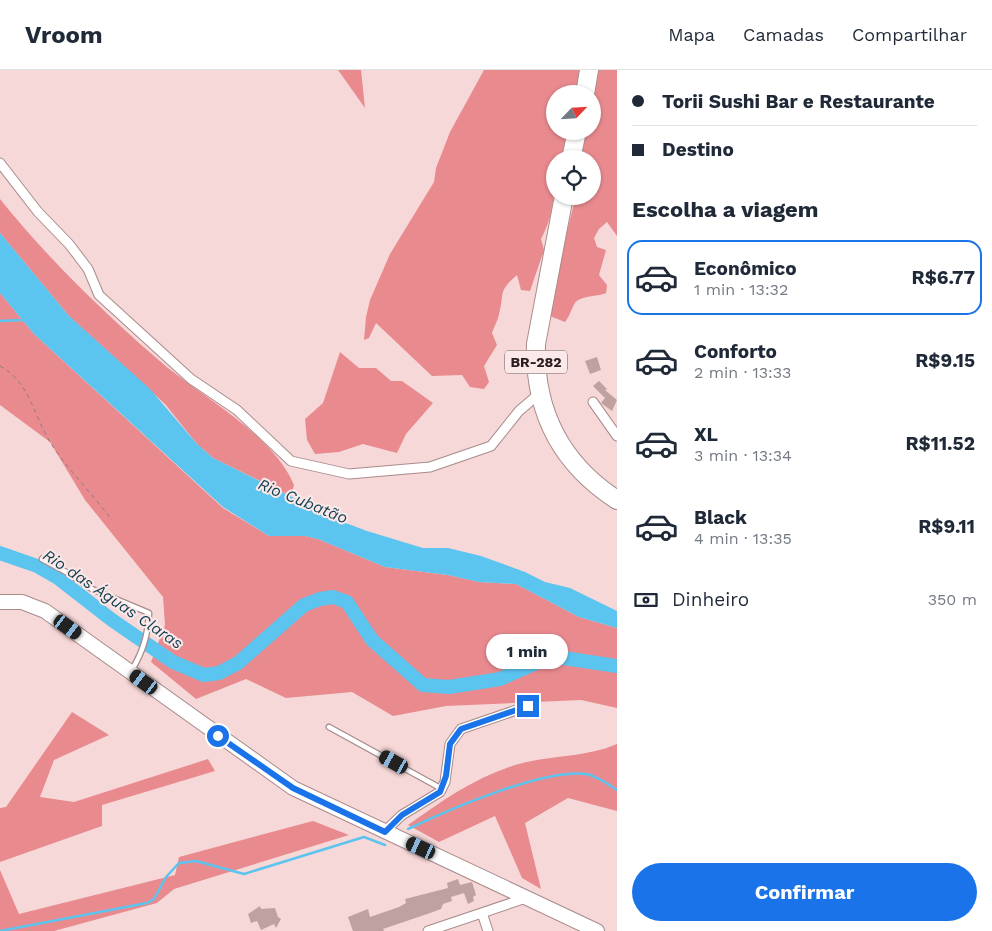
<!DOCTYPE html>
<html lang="pt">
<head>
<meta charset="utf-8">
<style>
  :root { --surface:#fff; --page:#f2f2f3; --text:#1f2937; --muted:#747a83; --line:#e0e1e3; --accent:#1a73e8 }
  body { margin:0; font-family:"Work Sans",sans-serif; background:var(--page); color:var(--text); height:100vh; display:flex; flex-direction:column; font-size:19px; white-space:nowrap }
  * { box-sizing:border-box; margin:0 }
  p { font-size:16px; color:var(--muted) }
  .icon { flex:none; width:28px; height:28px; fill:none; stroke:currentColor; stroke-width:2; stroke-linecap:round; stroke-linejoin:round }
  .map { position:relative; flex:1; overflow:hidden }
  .panel { display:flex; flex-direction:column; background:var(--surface); width:375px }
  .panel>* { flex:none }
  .guide { display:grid; align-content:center; height:110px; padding:0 15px; background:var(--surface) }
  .needle { width:32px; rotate:65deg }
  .buttons { position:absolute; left:546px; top:15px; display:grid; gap:10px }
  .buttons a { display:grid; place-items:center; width:55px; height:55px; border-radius:50%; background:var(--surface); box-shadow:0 1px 4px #0004; font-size:25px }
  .end { position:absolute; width:22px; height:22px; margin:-11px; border:6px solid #1a73e8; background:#fff; box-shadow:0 0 0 2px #fff }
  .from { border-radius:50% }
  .bubble { position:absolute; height:35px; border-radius:18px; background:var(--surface); box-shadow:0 1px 4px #0004; font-size:16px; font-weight:700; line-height:35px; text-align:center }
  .car { position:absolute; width:15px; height:30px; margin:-15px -8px; border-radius:6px; box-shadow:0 0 4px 1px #0007; background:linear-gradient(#222 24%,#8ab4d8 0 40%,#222 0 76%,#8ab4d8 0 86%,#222 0) }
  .guide b { display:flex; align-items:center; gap:18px; height:48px; font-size:19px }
  .guide b+b { border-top:1px solid var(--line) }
  .guide i { width:12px; height:12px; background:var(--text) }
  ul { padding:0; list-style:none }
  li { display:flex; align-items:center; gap:15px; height:75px; margin:0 10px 8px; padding:0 5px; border:2px solid transparent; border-radius:15px }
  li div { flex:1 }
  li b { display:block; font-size:19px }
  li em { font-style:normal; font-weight:700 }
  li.active { border-color:var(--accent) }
  li>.icon { width:45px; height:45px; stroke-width:1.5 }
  h2 { padding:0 15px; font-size:22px; line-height:60px }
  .pay { display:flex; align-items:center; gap:12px; height:55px; padding:0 15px; font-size:19px }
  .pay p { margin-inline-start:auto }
  .primary-button { display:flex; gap:10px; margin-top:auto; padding:10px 15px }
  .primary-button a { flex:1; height:58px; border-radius:30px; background:var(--accent); color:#fff; font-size:20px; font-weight:700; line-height:58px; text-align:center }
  header { display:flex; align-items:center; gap:30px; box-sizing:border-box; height:70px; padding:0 25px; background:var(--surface); border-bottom:1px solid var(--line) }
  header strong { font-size:24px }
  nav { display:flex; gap:28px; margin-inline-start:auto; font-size:18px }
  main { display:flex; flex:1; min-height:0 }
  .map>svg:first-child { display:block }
</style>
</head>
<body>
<header>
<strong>Vroom</strong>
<nav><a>Mapa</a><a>Camadas</a><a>Compartilhar</a></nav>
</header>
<main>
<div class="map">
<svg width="617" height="861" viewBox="0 0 617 861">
  <rect width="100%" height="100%" fill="#f7d8d8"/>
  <path fill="#e88a8e" d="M 338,0 L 361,0 L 365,38 Z
    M 484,0 L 583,0 L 577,24 L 555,24 L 555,61 L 569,61 L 563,89 L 555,89 C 555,117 555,144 541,169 L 544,180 L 530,221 L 521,220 L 517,205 C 497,222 505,223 499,244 C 498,250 494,257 492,263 L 497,275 L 484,296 L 489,312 L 484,319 L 470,317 L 462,305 L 432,306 L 376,253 L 369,268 L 364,270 L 366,247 L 370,230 L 390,184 L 434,112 L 436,98 L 450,62 Z
    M 599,0 L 617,0 L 617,166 L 607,152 L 599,159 L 594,168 L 597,177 L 606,180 L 599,205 L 607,215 L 606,223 C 597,227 581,225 575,233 C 571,239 570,246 565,252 L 550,246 L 565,169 L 576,126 L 592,126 L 592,89 L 581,89 L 586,61 L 592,61 L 593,32 Z
    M 0,129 C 47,188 110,249 168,298 C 208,330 274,367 294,415 L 291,426 L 213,388 L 197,374 L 165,334 L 69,246 L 0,163 Z
    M 0,223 L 34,264 L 223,438 L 269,466 L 305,466 L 318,469 L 385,497 L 448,505 L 479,512 L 516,514 L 579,547 L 617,558 L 617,638 L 581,630 L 446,636 L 393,646 L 352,622 L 286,628 L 246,609 L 196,629 L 151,592 L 165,555 L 163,527 L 85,430 L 50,372 L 0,335 Z
    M 340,282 L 359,298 L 376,298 L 391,311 L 402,311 L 433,333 L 406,364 L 397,383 L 363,374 L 339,382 L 315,384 L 307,370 L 305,349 L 323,333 Z
    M 72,642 L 109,665 L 54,690 L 40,727 L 74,732 L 208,689 L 215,701 L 102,735 L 102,756 L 0,792 L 0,738 L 6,737 Z
    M 617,674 L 617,741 L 568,728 L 525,753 L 541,819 L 522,808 L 495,746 L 439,772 L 408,755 C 443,730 474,708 515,695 C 548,685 585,688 617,674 Z
    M 313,751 L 349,765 L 174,819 L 157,833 L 54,861 L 0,861 L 0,800 L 19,844 L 175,805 L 179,787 Z"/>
  <path fill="#5bc4ef" d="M 0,163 L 69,246 L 150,319 L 197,374 L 213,388 L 343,452 L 367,461 L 423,478 L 448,478 L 481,486 L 525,502 L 545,512 L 570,518 L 617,541 L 617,558 L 579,547 L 516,514 L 479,512 L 448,505 L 385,497 L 318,469 L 305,466 L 269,466 L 223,437 L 34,264 L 0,223 Z"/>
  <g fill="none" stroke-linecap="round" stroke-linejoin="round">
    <path stroke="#5bc4ef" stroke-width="2.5" d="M 0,251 L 23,250
      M 408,759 C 448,740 544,698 586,704 C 597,706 608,714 617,720
      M 0,861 L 147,833 L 154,829 L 166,807 L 179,793 L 196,791 L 244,804 L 364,767 L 385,775"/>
    <path stroke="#5bc4ef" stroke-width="14" d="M 0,483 L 37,496 L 58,508 L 112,550 L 173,592 L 204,605 L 219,603 L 238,593 L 304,535 L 320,529 L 333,527 L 347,532 L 372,570 L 423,615 L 449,617 L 500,609 L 536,593 L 557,587 L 617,596"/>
  </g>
  <path fill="#bfa1a1" d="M 597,287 L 601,300 L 590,304 L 585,291 Z
    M 599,311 L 607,319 L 605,320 L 617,330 L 612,341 L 601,333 L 605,328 L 593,316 Z
    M 458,809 L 460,815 L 472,812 L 476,825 L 473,827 L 474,831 L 468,834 L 464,823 L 451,827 L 452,831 L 443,834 L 441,839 L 433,842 L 383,859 L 384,861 L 353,861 L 348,847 L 368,839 L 370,847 L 399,837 L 406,833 L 405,829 L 448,818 L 447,813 Z
    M 260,836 L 261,839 L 275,838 L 278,847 L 281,849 L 276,858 L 274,854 L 261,860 L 257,851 L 251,853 L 248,844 Z"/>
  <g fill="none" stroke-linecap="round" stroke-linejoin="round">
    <g stroke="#a88b8b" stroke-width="7">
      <path id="lane" d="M 42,489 L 66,502 L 92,519 L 149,543 C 148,565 143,581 132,600
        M 329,657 L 442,719"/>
    </g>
    <g stroke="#a88b8b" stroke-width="11">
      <path id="street" d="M 0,93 L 38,142 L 69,174 L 88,199 L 99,225 L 191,309 L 237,340 L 291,391 L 349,404 L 430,397 L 491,376 L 519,341 L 540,323
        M 593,332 L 617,366
        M 385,761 L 402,745 L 440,722 L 445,712 L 450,674 L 461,659 L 528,636
        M 482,843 L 488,861
        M 428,861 L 526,828"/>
    </g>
    <g stroke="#a88b8b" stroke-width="16">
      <path id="secondary" d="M 0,532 L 22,532 L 45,541 L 293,718 L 597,861"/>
    </g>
    <g stroke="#a88b8b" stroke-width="20">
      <path id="highway" d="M 585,24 L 589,0
        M 571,89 L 577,61
        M 564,126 L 536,274 C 534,341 560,393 617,430"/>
    </g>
    <path stroke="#907b7b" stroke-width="1" stroke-dasharray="4 4" stroke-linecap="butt" d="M 0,296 C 29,311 34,346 50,372 C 66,397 93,425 112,450"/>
    <use href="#lane" stroke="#fff" stroke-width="4.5"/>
    <use href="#street" stroke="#fff" stroke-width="9"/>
    <use href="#secondary" stroke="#fff" stroke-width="14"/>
    <use href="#highway" stroke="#fff" stroke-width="18"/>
  </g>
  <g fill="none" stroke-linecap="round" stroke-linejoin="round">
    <path stroke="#1a73e8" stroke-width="6" d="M 218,666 L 293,718 L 385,762 L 402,745 L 440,722 L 446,706 L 450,674 L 461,659 L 528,636"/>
  </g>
  <g text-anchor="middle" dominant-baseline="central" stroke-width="4" stroke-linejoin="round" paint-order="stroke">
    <rect fill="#fbe8e8" stroke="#685b5b" stroke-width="1" x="505" y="280.5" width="62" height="23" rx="4"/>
    <g font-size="14" font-weight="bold" fill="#291e1e">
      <text x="536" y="292">BR-282</text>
    </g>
    <g font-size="16" font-style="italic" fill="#103e50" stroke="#fbe8e8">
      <text transform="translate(303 431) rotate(22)">Rio Cubatão</text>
      <text transform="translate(113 529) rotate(34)">Rio das Águas Claras</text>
    </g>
  </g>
</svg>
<div class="buttons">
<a><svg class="needle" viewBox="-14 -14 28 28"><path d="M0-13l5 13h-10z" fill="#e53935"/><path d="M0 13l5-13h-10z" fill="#747a83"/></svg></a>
<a><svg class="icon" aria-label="locate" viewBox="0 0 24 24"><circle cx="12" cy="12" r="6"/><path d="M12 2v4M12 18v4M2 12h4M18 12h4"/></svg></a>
</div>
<i class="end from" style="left:218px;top:666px"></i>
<i class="end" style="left:528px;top:636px"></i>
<div class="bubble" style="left:486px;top:564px;width:82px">1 min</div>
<i class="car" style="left:68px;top:557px;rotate:126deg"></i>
<i class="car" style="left:144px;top:612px;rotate:306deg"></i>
<i class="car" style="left:394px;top:692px;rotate:299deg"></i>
<i class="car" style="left:421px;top:778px;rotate:295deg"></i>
</div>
<section class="panel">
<div class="guide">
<b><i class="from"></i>Torii Sushi Bar e Restaurante</b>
<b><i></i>Destino</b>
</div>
<h2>Escolha a viagem</h2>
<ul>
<li class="active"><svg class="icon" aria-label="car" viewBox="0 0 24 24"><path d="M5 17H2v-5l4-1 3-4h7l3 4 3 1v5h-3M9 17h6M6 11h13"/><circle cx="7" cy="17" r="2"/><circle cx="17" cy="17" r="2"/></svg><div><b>Econômico</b><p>1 min · 13:32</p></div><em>R$6.77</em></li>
<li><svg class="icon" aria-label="car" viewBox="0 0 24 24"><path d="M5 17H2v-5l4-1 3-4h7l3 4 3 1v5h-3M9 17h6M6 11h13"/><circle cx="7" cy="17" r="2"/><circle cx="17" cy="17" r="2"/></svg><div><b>Conforto</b><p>2 min · 13:33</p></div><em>R$9.15</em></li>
<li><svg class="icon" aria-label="car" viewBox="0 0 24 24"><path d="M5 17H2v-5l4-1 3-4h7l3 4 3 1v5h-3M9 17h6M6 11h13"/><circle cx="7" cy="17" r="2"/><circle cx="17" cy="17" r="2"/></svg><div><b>XL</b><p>3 min · 13:34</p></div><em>R$11.52</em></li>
<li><svg class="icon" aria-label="car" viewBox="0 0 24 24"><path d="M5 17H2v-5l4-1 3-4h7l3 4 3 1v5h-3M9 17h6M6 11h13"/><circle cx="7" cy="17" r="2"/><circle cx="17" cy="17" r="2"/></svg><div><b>Black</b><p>4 min · 13:35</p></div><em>R$9.11</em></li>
</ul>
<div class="pay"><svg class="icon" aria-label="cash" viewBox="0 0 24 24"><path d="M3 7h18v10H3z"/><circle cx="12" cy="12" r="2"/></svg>Dinheiro<p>350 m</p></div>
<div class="primary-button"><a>Confirmar</a></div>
</section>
</main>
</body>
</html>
